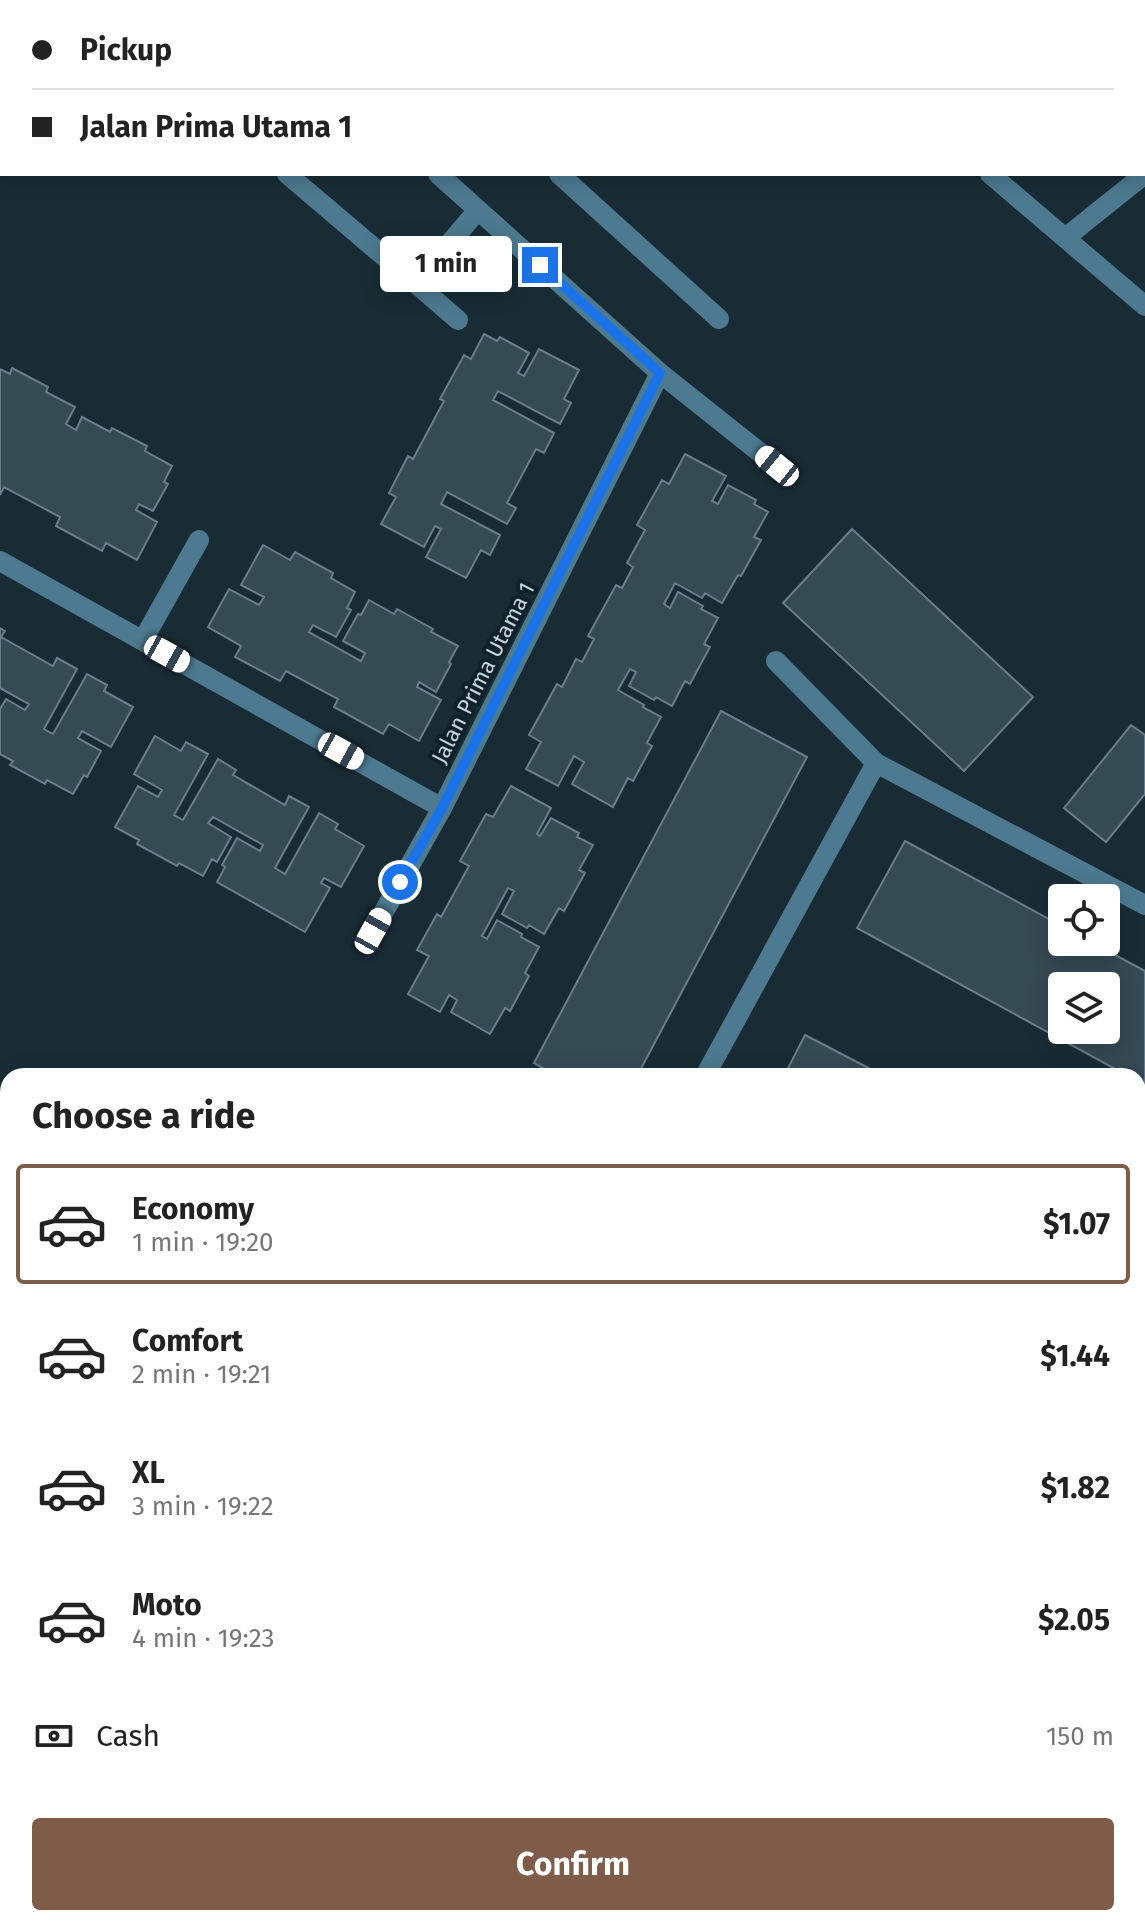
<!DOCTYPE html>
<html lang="en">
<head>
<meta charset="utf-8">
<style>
  :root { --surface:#fff; --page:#f6f6f6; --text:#222; --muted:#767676; --line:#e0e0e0; --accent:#7f5c4a }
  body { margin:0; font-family:"Fira Sans",sans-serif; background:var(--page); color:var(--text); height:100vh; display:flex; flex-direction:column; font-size:30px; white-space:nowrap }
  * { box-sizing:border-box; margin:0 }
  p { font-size:26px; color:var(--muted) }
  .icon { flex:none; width:44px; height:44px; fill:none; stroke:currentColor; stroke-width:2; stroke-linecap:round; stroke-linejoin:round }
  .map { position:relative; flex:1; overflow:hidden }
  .details { position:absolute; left:0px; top:1068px; width:1146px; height:858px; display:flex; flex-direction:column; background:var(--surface); border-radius:24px 24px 0 0; box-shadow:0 4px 20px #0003 }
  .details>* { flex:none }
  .hud { position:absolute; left:0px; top:0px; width:1146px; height:176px; box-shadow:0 4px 20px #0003; display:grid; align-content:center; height:176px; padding:0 32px; background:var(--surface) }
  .fabs { position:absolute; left:1048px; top:884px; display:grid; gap:16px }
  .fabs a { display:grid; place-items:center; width:72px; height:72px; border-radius:8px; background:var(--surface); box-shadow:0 4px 20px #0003; font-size:40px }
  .end { position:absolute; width:36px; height:36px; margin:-18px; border:10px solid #1a73e8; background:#fff; box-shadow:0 0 0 4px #fff }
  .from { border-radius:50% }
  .bubble { position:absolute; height:56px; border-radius:8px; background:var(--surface); box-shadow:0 4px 20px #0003; font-size:26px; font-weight:700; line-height:56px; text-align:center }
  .car { position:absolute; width:24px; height:48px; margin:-24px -12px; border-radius:10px; box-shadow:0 0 6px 2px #0007; background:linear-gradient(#fff 24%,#345 0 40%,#fff 0 76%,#345 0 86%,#fff 0) }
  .hud b { display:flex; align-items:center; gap:28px; height:76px; font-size:30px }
  .hud b+b { border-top:2px solid var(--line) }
  .hud i { width:20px; height:20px; background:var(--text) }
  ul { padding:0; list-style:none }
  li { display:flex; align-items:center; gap:24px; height:120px; margin:0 16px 12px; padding:0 16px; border:4px solid transparent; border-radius:8px }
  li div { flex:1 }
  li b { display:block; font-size:30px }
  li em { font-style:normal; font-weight:700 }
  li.active { border-color:var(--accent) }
  li>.icon { width:72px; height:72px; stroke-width:1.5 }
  h2 { padding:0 32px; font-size:36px; line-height:96px }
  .pay { display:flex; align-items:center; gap:20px; height:88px; padding:0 32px; font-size:30px }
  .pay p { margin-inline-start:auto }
  .cta { display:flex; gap:16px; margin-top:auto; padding:16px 32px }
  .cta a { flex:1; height:92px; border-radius:8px; background:var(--accent); color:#fff; font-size:32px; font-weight:700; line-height:92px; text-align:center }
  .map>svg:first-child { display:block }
</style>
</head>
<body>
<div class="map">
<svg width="1145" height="1925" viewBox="0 0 1145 1925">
  <rect width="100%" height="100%" fill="#192c35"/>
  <path fill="#280900" d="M 0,1384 L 8,1392 L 8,1918 L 600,1918 L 636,1924 L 0,1925 Z"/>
  <path fill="#364a54" stroke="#697e89" stroke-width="2" fill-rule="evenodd" d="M 0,0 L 86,0 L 85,2 L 2,2 L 2,131 L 0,130 Z
    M 484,334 L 497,341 L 500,337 L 529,353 L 518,373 L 524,376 L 539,349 L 579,370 L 564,399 L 571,403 L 560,424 L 498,391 L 493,400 L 554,433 L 544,453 L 536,449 L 507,503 L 516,508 L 507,524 L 447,492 L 441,504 L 500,535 L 490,555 L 481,550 L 466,578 L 426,557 L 441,529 L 435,526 L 424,547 L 381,524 L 396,497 L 389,493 L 408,456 L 413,459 L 444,401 L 440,399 L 464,355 L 471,359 Z
    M 12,368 L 48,387 L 46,392 L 75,407 L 66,424 L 76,430 L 82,417 L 110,432 L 112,428 L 147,446 L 145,451 L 172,466 L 164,482 L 168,484 L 153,511 L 139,504 L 136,510 L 157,522 L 137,560 L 106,543 L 102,551 L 56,526 L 60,517 L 4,487 L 0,495 L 0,369 L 10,374 Z
    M 685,454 L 726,476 L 712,501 L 718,504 L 728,485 L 756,500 L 754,504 L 768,512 L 754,537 L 761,540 L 741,576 L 738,575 L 722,603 L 705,593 L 702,598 L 675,583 L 664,604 L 670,608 L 678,592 L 703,606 L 701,609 L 718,618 L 704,644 L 710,647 L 690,684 L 685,681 L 672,706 L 656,697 L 654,700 L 629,686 L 636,672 L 630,669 L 618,690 L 644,705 L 643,707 L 661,717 L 647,743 L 652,746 L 633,781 L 628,778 L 613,807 L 572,784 L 584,762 L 574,756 L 558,786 L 526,769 L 541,742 L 529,735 L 557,684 L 562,687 L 576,659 L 582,662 L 594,639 L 588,636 L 616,585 L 622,588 L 633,567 L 627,563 L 645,530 L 637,525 L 662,480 L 669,484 Z
    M 852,529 L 1033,697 L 964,771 L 783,603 Z
    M 263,545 L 290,560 L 295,552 L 333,573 L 331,578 L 355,592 L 347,608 L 351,610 L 336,637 L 313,625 L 309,632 L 361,661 L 365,653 L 343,641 L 358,614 L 361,615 L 369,600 L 394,614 L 397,609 L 433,629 L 431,632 L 458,646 L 449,662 L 451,664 L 436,692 L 419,682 L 417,687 L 441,700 L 419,741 L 389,724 L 383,734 L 334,707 L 338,699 L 286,671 L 280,681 L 235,657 L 241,646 L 208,627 L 229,589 L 259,605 L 264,597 L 241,585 Z
    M 0,628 L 5,631 L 1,637 L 53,666 L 57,658 L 77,669 L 44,729 L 53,734 L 87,674 L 107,685 L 104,691 L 133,707 L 111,747 L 82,731 L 78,738 L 101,751 L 87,777 L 84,775 L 73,794 L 47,780 L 45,784 L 10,765 L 13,761 L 0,754 L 0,709 L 6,699 L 25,710 L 29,704 L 0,688 Z
    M 721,711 L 807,757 L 637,1076 L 557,1076 L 534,1063 Z
    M 1131,725 L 1145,735 L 1145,794 L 1106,842 L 1064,808 Z
    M 155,736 L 181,751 L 186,742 L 208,754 L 174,815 L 183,820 L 218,759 L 236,770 L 233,775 L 285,805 L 289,796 L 309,807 L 275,868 L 285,874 L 319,813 L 338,824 L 335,829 L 364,846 L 341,887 L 324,878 L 321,883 L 330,888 L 305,932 L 217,882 L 225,867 L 222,865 L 237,838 L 260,851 L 263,845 L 213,817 L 208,823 L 231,837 L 217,862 L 212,859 L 203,876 L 179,863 L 177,866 L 137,844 L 139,840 L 115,827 L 138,786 L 158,797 L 162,790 L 134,774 Z
    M 511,786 L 551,808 L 537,834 L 540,836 L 551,818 L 579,833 L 577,837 L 593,845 L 579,870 L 585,873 L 564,911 L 559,908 L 544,934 L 529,925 L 527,928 L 502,914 L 514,891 L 508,888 L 482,936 L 487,939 L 497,920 L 522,934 L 521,937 L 539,947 L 525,973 L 529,976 L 510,1011 L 505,1008 L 490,1034 L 451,1012 L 457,1000 L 449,995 L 440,1012 L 408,994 L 429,956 L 417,950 L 437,914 L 441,917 L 469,866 L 460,861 L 486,814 L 493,817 Z
    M 905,841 L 1062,926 L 1062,942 L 1091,942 L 1145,971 L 1145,1085 L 1138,1081 L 1138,1076 L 1128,1076 L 857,928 ZM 1062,986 L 1106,986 L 1106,1030 L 1062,1030 Z
    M 805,1035 L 884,1076 L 784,1076 Z"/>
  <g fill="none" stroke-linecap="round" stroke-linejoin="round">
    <path stroke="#4d7a90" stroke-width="20" d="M 244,0 L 246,2
      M 367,0 L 370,2
      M 784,0 L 786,2
      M 208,2 L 210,0
      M 932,2 L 935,0
      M 287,174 L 413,281 L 421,277 L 478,210
      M 559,174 L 719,319
      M 990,174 L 1145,306
      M 1065,238 L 1145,174
      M 413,281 L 458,320
      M 660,373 L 777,466
      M 0,561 L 442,808 L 660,373 L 438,174
      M 143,640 L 199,540
      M 776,661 L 876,763 L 1145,905
      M 373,931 L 442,808
      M 705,1076 L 876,763
      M 1138,1361 L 1145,1364
      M 1138,1406 L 1145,1393"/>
  </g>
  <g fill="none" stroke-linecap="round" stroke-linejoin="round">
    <path stroke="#1a73e8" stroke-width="10" d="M 400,882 L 442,808 L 660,373 L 540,265"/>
  </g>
  <g text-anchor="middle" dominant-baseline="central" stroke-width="8" stroke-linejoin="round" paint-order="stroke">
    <g font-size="22" fill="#c8d4da" stroke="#0f222b">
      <text transform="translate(483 673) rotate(-63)">Jalan Prima Utama 1</text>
    </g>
  </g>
</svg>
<div class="fabs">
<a><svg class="icon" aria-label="locate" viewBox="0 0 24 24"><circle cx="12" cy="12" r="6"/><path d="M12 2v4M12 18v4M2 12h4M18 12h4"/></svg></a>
<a><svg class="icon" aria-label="layers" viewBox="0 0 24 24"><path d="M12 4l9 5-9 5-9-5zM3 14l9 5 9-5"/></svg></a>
</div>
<i class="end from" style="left:400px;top:882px"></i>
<i class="end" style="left:540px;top:265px"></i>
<div class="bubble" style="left:380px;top:236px;width:132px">1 min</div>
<i class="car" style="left:777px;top:466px;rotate:309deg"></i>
<i class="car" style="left:167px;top:654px;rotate:119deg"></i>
<i class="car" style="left:341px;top:751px;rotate:119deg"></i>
<i class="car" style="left:373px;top:931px;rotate:29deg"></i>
<div class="hud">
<b><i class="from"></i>Pickup</b>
<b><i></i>Jalan Prima Utama 1</b>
</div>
<section class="details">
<h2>Choose a ride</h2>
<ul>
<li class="active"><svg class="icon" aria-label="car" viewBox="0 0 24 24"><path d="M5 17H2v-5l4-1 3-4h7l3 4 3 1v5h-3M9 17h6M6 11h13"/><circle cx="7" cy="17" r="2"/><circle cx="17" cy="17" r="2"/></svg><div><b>Economy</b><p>1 min · 19:20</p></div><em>$1.07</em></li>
<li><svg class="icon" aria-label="car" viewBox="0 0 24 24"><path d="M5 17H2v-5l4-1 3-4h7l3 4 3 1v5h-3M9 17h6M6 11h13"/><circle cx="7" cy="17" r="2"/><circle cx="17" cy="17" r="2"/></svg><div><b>Comfort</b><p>2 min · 19:21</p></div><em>$1.44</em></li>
<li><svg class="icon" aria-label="car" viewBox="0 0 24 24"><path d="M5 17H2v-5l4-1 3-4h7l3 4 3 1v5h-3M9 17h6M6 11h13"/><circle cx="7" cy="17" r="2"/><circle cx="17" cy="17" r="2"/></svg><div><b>XL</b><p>3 min · 19:22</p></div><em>$1.82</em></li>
<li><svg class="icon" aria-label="car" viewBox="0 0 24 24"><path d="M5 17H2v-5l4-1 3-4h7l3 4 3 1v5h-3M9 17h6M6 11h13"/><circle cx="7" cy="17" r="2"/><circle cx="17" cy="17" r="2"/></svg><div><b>Moto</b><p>4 min · 19:23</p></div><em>$2.05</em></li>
</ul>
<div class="pay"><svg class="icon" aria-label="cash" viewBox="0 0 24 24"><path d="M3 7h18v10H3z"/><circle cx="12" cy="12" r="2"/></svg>Cash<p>150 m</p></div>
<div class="cta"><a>Confirm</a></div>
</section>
</div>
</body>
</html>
